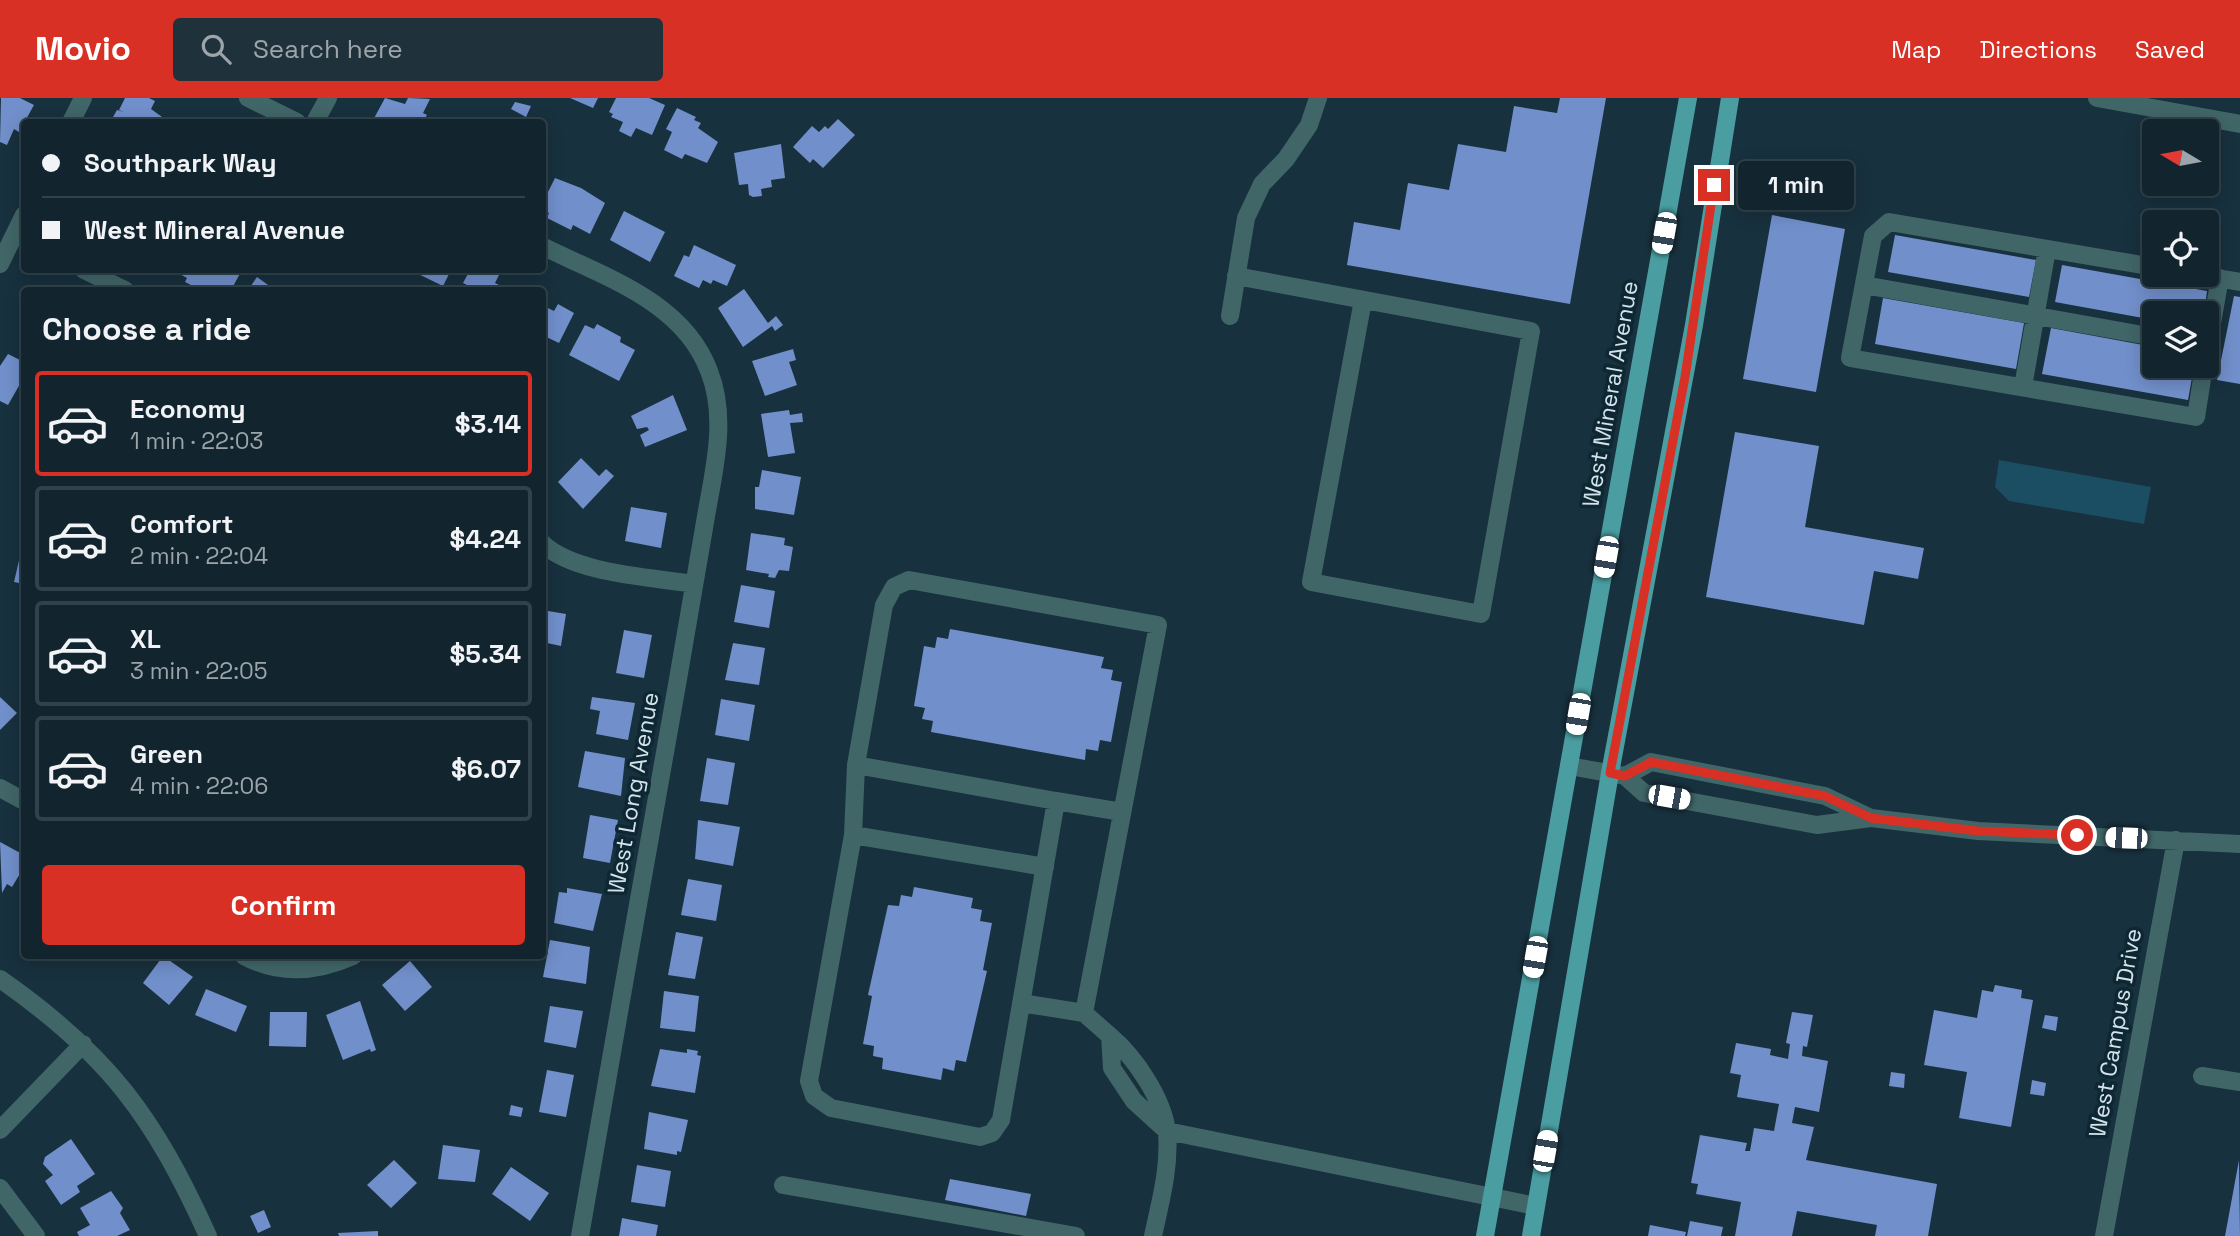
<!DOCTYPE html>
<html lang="en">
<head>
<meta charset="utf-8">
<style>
  :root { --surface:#12252e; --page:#1f313a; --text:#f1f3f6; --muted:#9ca5aa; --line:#31424a; --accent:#d93025 }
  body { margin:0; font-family:"Space Grotesk",sans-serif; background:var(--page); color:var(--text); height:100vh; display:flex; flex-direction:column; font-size:26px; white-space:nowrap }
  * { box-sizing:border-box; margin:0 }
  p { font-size:23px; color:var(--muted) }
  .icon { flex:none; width:38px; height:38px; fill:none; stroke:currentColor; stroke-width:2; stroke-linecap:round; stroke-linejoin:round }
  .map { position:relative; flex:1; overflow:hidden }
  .details { position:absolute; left:21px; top:189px; width:525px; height:672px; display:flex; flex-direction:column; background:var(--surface); border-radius:7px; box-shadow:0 4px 18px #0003,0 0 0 2px var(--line) }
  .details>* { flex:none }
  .top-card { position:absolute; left:21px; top:21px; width:525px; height:154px; border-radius:7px; box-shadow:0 4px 18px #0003,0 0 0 2px var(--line); display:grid; align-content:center; height:154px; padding:0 21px; background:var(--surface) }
  .needle { width:46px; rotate:280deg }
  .fabs { position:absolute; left:2142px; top:21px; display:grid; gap:14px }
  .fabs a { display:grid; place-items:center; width:77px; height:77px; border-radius:7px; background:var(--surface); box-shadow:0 4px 18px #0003,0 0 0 2px var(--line); font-size:35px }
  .end { position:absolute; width:32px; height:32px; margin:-16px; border:9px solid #d93025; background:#fff; box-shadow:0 0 0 4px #fff }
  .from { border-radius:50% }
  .bubble { position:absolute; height:49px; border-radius:7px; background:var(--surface); box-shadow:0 4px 18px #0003,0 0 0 2px var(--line); font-size:23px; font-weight:800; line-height:49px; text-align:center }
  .car { position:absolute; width:21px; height:42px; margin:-21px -10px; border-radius:9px; box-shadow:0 0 5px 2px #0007; background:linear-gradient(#fff 24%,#345 0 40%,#fff 0 76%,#345 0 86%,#fff 0) }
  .top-card b { display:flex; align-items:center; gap:24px; height:66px; font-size:26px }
  .top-card b+b { border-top:2px solid var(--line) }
  .top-card i { width:18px; height:18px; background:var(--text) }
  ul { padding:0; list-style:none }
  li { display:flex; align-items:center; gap:21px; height:105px; margin:0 14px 10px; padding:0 7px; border:4px solid var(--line); border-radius:7px }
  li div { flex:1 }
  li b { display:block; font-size:26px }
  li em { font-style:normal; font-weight:800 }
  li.current { border-color:var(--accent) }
  li>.icon { width:63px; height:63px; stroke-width:1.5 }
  h2 { padding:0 21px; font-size:32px; line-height:84px }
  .action { display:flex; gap:14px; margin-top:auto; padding:14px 21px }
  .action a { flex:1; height:80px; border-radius:7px; background:var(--accent); color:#fff; font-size:28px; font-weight:800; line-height:80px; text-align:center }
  header { display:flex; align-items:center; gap:42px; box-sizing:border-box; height:98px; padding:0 35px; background:var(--accent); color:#fff }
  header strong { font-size:33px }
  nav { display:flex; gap:38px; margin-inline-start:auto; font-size:24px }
  .search { width:490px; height:63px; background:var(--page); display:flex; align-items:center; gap:18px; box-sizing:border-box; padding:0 24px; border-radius:7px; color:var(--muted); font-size:26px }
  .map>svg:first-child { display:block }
</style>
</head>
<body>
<header>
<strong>Movio</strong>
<div class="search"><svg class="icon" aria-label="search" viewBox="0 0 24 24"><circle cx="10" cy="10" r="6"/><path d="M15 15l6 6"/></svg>Search here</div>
<nav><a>Map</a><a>Directions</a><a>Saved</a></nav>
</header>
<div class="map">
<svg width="2240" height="1138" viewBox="0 0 2240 1138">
  <rect width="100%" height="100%" fill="#18313e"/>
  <path fill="#1b4d63" d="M 1999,362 L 2151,389 L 2144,426 L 2009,403 L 1995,389 Z"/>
  <path fill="#718fca" d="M 1,0 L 20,0 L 34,7 L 19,34 L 14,31 L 7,47 L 0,44 Z
    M 125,0 L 149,0 L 155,3 L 151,11 L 169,24 L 119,24 L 113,19 L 117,12 L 124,14 L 119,12 Z
    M 385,0 L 405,6 L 408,0 L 430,1 L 423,15 L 427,17 L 423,24 L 372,24 Z
    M 570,0 L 598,0 L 593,10 Z
    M 616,0 L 649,0 L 665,7 L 652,37 L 636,30 L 631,39 L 619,33 L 623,24 L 611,19 L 613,16 L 609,14 Z
    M 1560,0 L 1606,0 L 1570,206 L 1347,167 L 1354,124 L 1400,132 L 1408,85 L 1449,92 L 1458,46 L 1506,54 L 1514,8 L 1557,15 Z
    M 515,4 L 531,8 L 526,19 L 511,11 Z
    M 677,10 L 696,19 L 694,22 L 701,25 L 698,30 L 718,44 L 707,65 L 685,56 L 682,61 L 664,52 L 672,34 L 666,31 Z
    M 838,21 L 855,37 L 823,70 L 813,61 L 810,65 L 793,49 L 812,28 L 819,34 L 825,28 L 828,31 Z
    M 781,46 L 785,80 L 771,82 L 772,89 L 761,91 L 762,98 L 753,99 L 749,97 L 748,86 L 739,87 L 734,55 Z
    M 555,80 L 581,90 L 605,105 L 590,136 L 573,127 L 571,132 L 547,120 L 549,115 L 542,112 L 542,106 Z
    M 624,113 L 665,134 L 650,164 L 610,142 Z
    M 1772,117 L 1845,131 L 1816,294 L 1743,281 Z
    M 1895,137 L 2036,162 L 2029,199 L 1888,174 Z
    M 694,147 L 736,167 L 727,188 L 713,182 L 711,186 L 703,182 L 699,190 L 674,178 L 684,157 L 689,159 Z
    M 2062,167 L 2207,193 L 2204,215 L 2154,215 L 2154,222 L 2055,204 Z
    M 180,172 L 242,172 L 231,192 L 201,192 L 185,184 L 187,180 L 178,175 Z
    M 410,172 L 451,172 L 443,188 Z
    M 470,172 L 488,172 L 499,177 L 495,185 L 503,189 L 501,192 L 464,192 L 467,187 L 463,185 Z
    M 257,179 L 275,192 L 248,192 Z
    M 744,191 L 768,225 L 776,218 L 783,227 L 775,233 L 772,228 L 743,249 L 718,210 Z
    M 2234,198 L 2240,199 L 2240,286 L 2217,282 Z
    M 1883,200 L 2024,225 L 2016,271 L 1875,246 Z
    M 558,206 L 574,215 L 559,245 L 542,237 L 542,207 L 554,213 Z
    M 597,226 L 621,239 L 620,244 L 635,252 L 619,283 L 569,257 L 585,227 L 594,231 Z
    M 2051,230 L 2154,249 L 2154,268 L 2194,268 L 2188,302 L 2042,276 Z
    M 793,251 L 796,262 L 789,264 L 797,287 L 765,298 L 752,263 Z
    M 8,256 L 24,264 L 24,279 L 8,307 L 0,303 L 0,268 Z
    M 673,297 L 687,332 L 645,349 L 640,337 L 649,332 L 647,329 L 637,331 L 631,318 Z
    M 789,312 L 790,317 L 802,315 L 803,324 L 790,325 L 795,355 L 768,359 L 761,316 Z
    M 1735,334 L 1819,348 L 1805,429 L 1924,450 L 1918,481 L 1874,473 L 1864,527 L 1706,499 Z
    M 581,360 L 599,378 L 606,371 L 614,378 L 583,411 L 558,384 Z
    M 762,372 L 801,379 L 794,417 L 755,411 L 755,389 L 759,389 Z
    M 631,409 L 667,415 L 661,450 L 625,443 Z
    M 751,435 L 785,440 L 784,447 L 793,449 L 789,473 L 779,472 L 775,480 L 768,479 L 769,476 L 746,472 Z
    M 24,441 L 24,486 L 14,484 Z
    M 741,487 L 775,493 L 769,530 L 734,524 Z
    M 542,512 L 566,516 L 561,548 L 542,544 Z
    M 950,531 L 1104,559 L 1101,570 L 1113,572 L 1111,582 L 1122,584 L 1111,644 L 1100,642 L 1098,653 L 1086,651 L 1085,662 L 931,634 L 933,623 L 922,621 L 925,610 L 914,608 L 924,548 L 935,550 L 937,539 L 948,541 Z
    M 624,532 L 652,537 L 644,580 L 616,575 Z
    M 733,545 L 765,550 L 759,587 L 725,582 Z
    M 0,599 L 17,615 L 0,632 Z
    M 592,599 L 635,605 L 628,642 L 596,636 L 600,613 L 590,611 Z
    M 721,601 L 755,607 L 749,643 L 715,637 Z
    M 585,653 L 625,660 L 621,698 L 578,689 Z
    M 707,660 L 735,665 L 728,707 L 700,703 Z
    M 590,717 L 618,722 L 610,765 L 583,760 Z
    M 698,722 L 740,729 L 733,768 L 695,761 Z
    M 0,744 L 24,757 L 24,769 L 12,789 L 7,786 L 2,795 Z
    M 688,781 L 722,787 L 716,823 L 681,817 Z
    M 914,789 L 973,800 L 971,810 L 982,812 L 980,823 L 992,825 L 983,872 L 987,873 L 966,964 L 956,962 L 954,973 L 943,970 L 941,982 L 882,971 L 883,960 L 873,958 L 874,948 L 863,946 L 872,898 L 868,897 L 888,807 L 899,808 L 901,797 L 912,799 Z
    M 567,790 L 602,796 L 593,833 L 554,825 L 559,794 L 567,795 Z
    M 676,834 L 703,839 L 695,881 L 668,877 Z
    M 550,842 L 590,849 L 586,886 L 543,879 Z
    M 163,858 L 193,879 L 169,907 L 143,885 Z
    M 410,863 L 432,889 L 405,913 L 382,887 Z
    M 1995,887 L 2022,892 L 2021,900 L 2033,902 L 2011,1029 L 1959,1020 L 1967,974 L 1924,967 L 1934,912 L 1977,920 L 1982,892 L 1993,894 Z
    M 206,891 L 247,908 L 236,934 L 195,917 Z
    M 664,893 L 699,898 L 695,934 L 660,930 Z
    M 360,903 L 376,952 L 371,954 L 370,951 L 343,962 L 326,917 Z
    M 550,908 L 583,913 L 576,950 L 544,944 Z
    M 270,914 L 307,914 L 306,949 L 269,948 Z
    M 1792,914 L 1813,917 L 1807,949 L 1803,948 L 1802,958 L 1828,963 L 1819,1014 L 1795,1009 L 1792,1025 L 1814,1029 L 1806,1062 L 1937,1086 L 1928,1138 L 1875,1138 L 1877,1127 L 1797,1113 L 1792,1138 L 1735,1138 L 1741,1104 L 1696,1096 L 1698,1086 L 1691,1085 L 1700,1037 L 1747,1045 L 1745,1053 L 1750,1053 L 1754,1030 L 1774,1033 L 1779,1006 L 1737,999 L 1741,977 L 1730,975 L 1736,945 L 1771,951 L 1770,957 L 1788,961 L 1790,946 L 1786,945 Z
    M 2045,917 L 2058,919 L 2056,933 L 2042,930 Z
    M 660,951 L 687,955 L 687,951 L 698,953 L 697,957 L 701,958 L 695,995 L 651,988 Z
    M 547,972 L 574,977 L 566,1019 L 539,1014 Z
    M 1891,974 L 1905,976 L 1904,990 L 1889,988 Z
    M 2032,982 L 2046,985 L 2044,998 L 2030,996 Z
    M 511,1007 L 523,1010 L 521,1019 L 509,1017 Z
    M 649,1014 L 688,1022 L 681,1054 L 677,1053 L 677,1057 L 644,1051 Z
    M 71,1041 L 95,1076 L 77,1088 L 80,1094 L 61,1107 L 45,1083 L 53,1077 L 43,1066 L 45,1059 Z
    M 443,1047 L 480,1052 L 475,1084 L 438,1081 Z
    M 394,1062 L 417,1085 L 391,1110 L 367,1087 Z
    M 2239,1062 L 2240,1138 L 2225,1138 Z
    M 637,1067 L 671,1073 L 665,1109 L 631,1104 Z
    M 511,1069 L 549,1095 L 530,1123 L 492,1096 Z
    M 950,1081 L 1031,1096 L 1026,1118 L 945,1102 Z
    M 111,1093 L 123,1110 L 120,1115 L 130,1132 L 117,1138 L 79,1138 L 77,1134 L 90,1127 L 80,1110 Z
    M 264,1112 L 271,1129 L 258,1135 L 250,1118 Z
    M 622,1120 L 658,1127 L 656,1138 L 619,1138 Z
    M 1690,1123 L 1723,1129 L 1721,1138 L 1687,1138 Z
    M 1650,1127 L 1686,1134 L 1685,1138 L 1648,1138 Z
    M 378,1133 L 378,1138 L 339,1138 L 338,1135 Z"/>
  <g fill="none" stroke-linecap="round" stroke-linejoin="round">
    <path stroke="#416668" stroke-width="18" d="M 248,0 L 297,24
      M 2097,0 L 2240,26
      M 71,24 L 83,0
      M 315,24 L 328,0
      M 542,148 C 604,179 683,203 709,273 C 729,323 712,379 704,430 C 695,480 687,531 678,581 C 645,767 612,952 580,1138
      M 0,166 L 24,117
      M 2154,169 L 1889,124 L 1873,138 L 1850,260 L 2196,319 L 2204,268
      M 84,172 L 125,192
      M 2199,177 L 2240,184
      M 1236,178 L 1531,233 L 1481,516 L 1311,484 L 1363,202
      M 1864,187 L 2154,239
      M 1230,218 L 1246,120 L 1262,86 L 1286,61 L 1309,27 L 1318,0
      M 2207,253 L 2220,180
      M 2023,289 L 2047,151
      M 542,445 C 574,476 651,479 694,486
      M 856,667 L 1056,703 L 1001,1022 L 992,1035 L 980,1039 L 831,1010 L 814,998 L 809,983 L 853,737 L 856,667 L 884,507 L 894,489 L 909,482 L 1158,527 L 1084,915 L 1110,938
      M 1569,668 L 1625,678 L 1644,695 L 1817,727 L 1871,720 L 1978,733 L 2240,746
      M 1625,678 L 1651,664 L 1825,698 L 1871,720
      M 0,690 L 24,703
      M 1056,703 L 1122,714
      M 853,737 L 1045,769
      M 244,858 C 279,877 317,874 353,858
      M 0,881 C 109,957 154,1019 208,1138
      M 1021,905 L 1084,915
      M 2202,978 L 2240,984
      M 0,1032 L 83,946
      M 783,1087 L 1054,1134
      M 0,1090 L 36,1138
      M 1053,1138 L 1054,1134 L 1076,1138
      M 1153,1138 C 1160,1105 1170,1070 1167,1035 C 1164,1002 1135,959 1110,938 L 1112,970 L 1134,1003 L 1167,1033 L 1536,1108
      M 2104,1138 L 2176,742"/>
    <path stroke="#4a9da0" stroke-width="18" d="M 1485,1138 L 1688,0
      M 1531,1138 L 1610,675 L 1694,227 L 1730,0"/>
  </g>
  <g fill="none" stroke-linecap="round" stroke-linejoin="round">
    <path stroke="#d93025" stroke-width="9" d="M 1714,87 L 1685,279 L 1610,675 L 1625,678 L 1651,664 L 1825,698 L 1871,720 L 1978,733 L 2077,737"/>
  </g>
  <g text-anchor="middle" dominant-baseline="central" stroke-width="7" stroke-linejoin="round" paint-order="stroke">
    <g font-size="23" fill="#d4e3eb" stroke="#0d2733">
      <text transform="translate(1610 296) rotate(-80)">West Mineral Avenue</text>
      <text transform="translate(633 695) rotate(-80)">West Long Avenue</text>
      <text transform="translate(2115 935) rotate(-80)">West Campus Drive</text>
    </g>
  </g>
</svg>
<div class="fabs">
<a><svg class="needle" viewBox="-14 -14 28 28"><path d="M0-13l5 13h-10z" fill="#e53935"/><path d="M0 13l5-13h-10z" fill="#9ca5aa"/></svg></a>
<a><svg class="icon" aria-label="locate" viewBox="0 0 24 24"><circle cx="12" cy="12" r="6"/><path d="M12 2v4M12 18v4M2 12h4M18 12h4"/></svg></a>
<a><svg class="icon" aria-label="layers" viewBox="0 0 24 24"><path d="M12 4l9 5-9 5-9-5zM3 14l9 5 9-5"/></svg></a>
</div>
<i class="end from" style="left:2077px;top:737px"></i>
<i class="end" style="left:1714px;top:87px"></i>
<div class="bubble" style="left:1738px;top:63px;width:116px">1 min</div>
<i class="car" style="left:1664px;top:135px;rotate:190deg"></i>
<i class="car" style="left:1606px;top:459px;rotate:190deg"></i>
<i class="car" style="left:1578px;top:616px;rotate:190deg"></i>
<i class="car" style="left:1669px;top:699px;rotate:100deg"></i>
<i class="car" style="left:2126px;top:740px;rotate:272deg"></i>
<i class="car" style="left:1535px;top:859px;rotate:190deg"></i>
<i class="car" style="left:1545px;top:1053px;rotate:10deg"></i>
<div class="top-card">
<b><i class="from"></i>Southpark Way</b>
<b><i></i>West Mineral Avenue</b>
</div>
<section class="details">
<h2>Choose a ride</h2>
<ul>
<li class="current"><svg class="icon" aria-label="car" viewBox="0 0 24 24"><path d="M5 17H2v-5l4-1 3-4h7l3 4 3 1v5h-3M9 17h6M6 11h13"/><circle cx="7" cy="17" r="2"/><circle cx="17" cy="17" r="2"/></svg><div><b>Economy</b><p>1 min · 22:03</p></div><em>$3.14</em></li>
<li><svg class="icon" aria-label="car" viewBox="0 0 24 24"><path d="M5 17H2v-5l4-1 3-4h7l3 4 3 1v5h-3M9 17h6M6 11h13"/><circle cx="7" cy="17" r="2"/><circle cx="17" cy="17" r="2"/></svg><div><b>Comfort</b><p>2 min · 22:04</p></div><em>$4.24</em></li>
<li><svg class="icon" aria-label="car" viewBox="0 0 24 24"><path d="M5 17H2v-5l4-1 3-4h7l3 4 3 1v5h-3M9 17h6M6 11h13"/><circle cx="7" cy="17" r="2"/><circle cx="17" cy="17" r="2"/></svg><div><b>XL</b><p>3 min · 22:05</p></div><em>$5.34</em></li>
<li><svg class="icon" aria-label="car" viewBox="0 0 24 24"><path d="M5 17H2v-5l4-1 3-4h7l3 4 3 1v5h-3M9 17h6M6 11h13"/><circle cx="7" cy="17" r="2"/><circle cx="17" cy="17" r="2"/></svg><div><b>Green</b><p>4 min · 22:06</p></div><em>$6.07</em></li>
</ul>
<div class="action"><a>Confirm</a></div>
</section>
</div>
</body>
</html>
